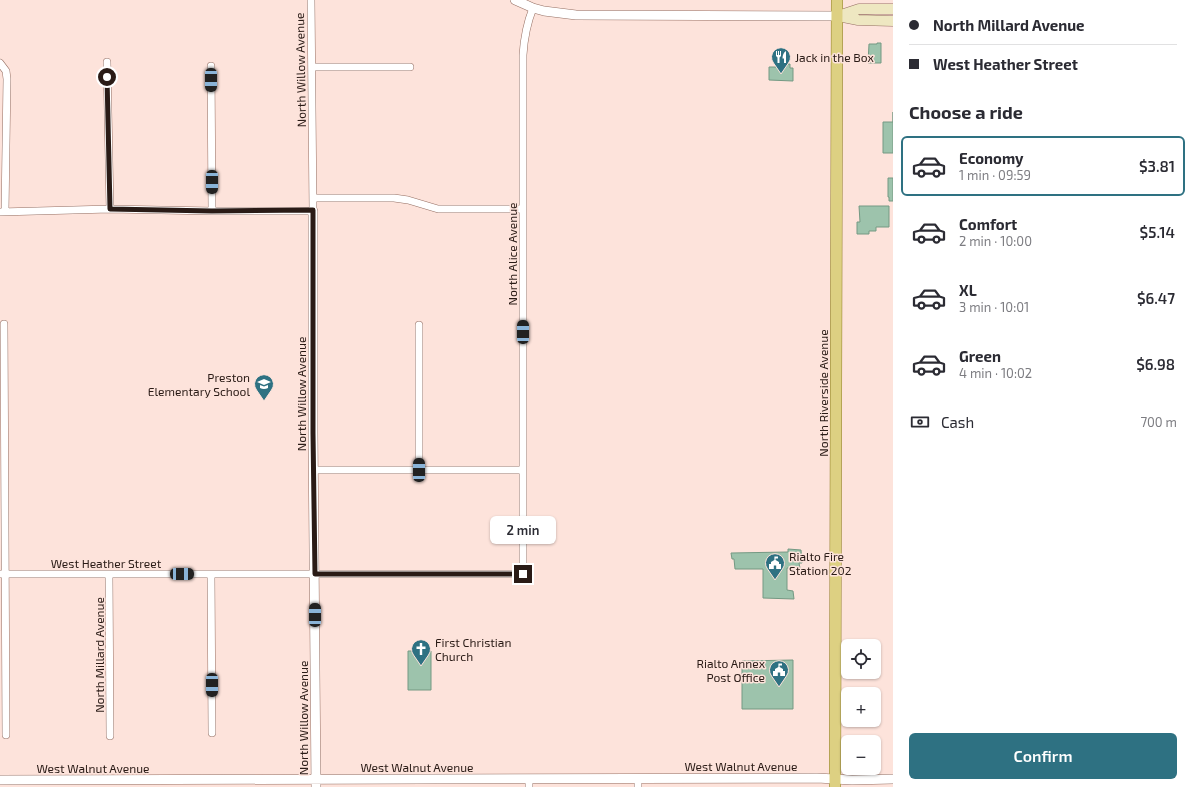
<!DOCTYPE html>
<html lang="en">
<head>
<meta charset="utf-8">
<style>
  :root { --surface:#fff; --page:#f2f2f3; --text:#2b2b33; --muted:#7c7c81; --line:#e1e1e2; --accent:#2e7182 }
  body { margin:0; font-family:"Exo 2",sans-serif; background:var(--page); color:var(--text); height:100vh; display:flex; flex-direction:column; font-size:15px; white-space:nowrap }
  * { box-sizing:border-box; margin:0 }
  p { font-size:13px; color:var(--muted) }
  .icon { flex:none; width:22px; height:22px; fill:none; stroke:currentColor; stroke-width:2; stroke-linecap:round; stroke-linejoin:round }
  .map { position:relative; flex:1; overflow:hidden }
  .drawer { display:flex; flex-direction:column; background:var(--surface); width:300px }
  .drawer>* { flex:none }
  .guide { display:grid; align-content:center; height:88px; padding:0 16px; background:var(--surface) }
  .tools { position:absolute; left:841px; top:639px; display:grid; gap:8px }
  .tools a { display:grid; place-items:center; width:40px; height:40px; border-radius:6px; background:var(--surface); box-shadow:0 1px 3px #0004; font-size:20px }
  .end { position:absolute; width:18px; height:18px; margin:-9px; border:5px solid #2a1b16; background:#fff; box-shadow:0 0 0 2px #fff }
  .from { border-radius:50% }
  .bubble { position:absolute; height:28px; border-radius:6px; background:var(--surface); box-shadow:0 1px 3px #0004; font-size:13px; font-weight:600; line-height:28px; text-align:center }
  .car { position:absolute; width:12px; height:24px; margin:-12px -6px; border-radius:5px; box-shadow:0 0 3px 1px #0007; background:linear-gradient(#222 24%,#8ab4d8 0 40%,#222 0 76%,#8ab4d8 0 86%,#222 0) }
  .guide b { display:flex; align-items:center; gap:14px; height:38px; font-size:15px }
  .guide b+b { border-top:1px solid var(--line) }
  .guide i { width:10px; height:10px; background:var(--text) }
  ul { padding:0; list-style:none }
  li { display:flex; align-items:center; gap:12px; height:60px; margin:0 8px 6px; padding:0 8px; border:2px solid transparent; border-radius:6px }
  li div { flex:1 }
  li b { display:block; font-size:15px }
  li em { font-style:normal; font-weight:600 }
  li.current { border-color:var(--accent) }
  li>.icon { width:36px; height:36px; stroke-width:1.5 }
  h2 { padding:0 16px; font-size:18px; line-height:48px }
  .pay { display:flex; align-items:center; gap:10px; height:44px; padding:0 16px; font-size:15px }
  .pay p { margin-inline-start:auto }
  .button { display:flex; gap:8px; margin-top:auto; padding:8px 16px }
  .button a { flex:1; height:46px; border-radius:6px; background:var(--accent); color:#fff; font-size:16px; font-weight:600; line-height:46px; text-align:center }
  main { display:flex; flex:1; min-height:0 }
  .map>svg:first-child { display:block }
</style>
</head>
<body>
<main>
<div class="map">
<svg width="893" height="787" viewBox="0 0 893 787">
  <rect width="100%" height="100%" fill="#fde3db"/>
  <path fill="#9dc3ac" stroke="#749983" d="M 877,43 L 881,43 L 881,63 L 868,63 L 869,44 L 877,44 Z
    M 790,64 L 790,68 L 793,68 L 793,81 L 769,80 L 769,67 L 778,67 L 779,65 Z
    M 893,112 L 893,153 L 883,153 L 883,122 L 893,122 Z
    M 888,178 L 893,178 L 893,201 L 889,201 L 889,197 L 888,197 Z
    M 859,206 L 889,206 L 889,227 L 876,227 L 876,231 L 869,231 L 869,234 L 857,234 L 857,222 L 860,222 Z
    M 788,549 L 801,550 L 802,563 L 799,563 L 800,568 L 787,568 L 787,590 L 793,591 L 794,599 L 763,598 L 763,569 L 735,569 L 734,559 L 732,559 L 731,553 L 788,552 Z
    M 408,651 L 431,651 L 431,690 L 408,690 Z
    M 793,660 L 793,709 L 742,709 L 742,661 Z"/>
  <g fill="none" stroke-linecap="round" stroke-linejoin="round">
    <g stroke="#956f63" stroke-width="8">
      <path id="minor" d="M 107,62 L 110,209
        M 0,63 L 6,71 L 7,79 L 5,212
        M 211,66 L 212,211
        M 312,67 L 410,67
        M 313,198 L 394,198 L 408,200 L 438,209 L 523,209
        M 0,212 L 110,209 L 212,211 L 313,211 L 311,0
        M 4,324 L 6,735
        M 419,325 L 419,470
        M 313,470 L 523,470
        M 0,574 L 523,574 L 523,55 C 524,39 527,23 533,8
        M 109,574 L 110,736
        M 211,574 L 212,733
        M 529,779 L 529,787
        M 638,779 L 638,787"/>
    </g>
    <g stroke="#956f63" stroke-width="10">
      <path id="tertiary" d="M 515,0 L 533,8 L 544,11 L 576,15 L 838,16
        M 313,211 L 313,433 L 316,787
        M 0,780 L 817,778 L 852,780 L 893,779"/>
    </g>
    <g stroke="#956f63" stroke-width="11">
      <path id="secondary" d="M 838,16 L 859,9 L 893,9
        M 838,16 L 858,20 L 893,21"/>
    </g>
    <g stroke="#907c26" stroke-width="12">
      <path id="primary" d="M 835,787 L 837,0"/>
    </g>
    <use href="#minor" stroke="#fff" stroke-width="7"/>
    <use href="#tertiary" stroke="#fff" stroke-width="9"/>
    <use href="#secondary" stroke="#eee7c1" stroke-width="10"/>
    <use href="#primary" stroke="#ddd082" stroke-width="11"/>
  </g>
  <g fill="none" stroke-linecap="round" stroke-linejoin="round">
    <path stroke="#2a1b16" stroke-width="5" d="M 107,77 L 110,209 L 212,211 L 313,210 L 313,433 L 315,574 L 523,574"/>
  </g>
  <defs>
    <g id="restaurant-pin" transform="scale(1)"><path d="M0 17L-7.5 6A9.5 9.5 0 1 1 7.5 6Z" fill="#2e7182" stroke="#fde3db"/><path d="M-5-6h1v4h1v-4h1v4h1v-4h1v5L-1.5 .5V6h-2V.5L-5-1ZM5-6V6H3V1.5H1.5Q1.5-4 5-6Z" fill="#fff"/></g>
    <g id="school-pin" transform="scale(1)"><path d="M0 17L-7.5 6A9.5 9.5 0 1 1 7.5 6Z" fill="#2e7182" stroke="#fde3db"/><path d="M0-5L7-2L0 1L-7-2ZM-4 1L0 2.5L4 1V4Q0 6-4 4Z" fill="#fff"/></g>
    <g id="civic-pin" transform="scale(1)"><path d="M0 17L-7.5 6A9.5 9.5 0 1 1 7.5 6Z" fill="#2e7182" stroke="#fde3db"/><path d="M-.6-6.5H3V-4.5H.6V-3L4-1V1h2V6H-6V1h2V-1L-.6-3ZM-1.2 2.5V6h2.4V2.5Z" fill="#fff"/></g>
    <g id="church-pin" transform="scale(1)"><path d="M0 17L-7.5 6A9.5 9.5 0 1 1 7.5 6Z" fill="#2e7182" stroke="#fde3db"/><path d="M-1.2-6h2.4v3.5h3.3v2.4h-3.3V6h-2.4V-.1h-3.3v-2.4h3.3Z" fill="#fff"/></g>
  </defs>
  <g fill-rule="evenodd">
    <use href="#restaurant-pin" x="781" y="57"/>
    <use href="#school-pin" x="264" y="384"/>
    <use href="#civic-pin" x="775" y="563"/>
    <use href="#church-pin" x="421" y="649"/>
    <use href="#civic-pin" x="779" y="670"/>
  </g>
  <g text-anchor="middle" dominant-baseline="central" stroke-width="3" stroke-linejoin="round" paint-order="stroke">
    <g font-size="12" fill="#2a1b16" stroke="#fde3db" text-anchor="start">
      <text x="795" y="57">Jack in the Box</text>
      <text x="250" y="377" text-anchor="end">Preston<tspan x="250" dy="14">Elementary School</tspan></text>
      <text x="789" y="556">Rialto Fire<tspan x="789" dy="14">Station 202</tspan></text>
      <text x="435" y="642">First Christian<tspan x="435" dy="14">Church</tspan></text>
      <text x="765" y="663" text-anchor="end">Rialto Annex<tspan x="765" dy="14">Post Office</tspan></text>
    </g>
    <g font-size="12" fill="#2a1b16" stroke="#fde3db">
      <text transform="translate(300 70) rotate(-91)">North Willow Avenue</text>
      <text transform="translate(512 254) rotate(-90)">North Alice Avenue</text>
      <text transform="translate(823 393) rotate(-90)">North Riverside Avenue</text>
      <text transform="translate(301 394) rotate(-90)">North Willow Avenue</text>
      <text x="106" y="563">West Heather Street</text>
      <text transform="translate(99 655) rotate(-90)">North Millard Avenue</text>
      <text transform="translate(303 718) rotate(-90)">North Willow Avenue</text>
      <text x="741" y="766">West Walnut Avenue</text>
      <text x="417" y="767">West Walnut Avenue</text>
      <text x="93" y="768">West Walnut Avenue</text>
    </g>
  </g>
</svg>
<div class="tools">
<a><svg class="icon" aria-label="locate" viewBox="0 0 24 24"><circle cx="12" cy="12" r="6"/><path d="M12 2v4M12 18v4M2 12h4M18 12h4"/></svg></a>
<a>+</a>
<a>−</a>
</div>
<i class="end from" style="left:107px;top:77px"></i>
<i class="end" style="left:523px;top:574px"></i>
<div class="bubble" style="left:490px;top:516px;width:66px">2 min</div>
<i class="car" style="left:211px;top:80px;rotate:180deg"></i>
<i class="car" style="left:212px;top:182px;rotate:180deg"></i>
<i class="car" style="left:523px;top:332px;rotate:0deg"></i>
<i class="car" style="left:419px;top:470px;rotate:0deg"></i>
<i class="car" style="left:182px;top:574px;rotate:90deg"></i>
<i class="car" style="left:315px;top:615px;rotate:0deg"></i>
<i class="car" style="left:212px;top:685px;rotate:180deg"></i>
</div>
<section class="drawer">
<div class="guide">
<b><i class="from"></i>North Millard Avenue</b>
<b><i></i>West Heather Street</b>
</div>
<h2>Choose a ride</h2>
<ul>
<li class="current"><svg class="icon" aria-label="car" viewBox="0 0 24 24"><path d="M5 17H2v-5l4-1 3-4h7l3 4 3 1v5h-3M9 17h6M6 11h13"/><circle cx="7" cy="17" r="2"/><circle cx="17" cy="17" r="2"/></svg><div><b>Economy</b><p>1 min · 09:59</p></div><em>$3.81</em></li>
<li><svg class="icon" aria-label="car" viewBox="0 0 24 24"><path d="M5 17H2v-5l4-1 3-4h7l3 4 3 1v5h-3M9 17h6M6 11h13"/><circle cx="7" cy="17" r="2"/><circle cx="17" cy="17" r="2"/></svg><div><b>Comfort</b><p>2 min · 10:00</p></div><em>$5.14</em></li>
<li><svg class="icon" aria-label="car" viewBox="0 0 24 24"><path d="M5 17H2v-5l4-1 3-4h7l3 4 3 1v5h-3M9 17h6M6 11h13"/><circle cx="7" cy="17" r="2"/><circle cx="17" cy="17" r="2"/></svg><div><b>XL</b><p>3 min · 10:01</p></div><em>$6.47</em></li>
<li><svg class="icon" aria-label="car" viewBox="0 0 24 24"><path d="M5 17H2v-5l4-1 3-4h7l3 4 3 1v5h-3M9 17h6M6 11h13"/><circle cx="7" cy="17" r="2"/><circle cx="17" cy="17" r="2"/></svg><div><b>Green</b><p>4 min · 10:02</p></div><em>$6.98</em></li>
</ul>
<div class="pay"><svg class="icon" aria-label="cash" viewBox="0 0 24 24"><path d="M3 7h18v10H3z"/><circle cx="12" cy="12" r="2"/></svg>Cash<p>700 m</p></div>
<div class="button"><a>Confirm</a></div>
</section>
</main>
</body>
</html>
